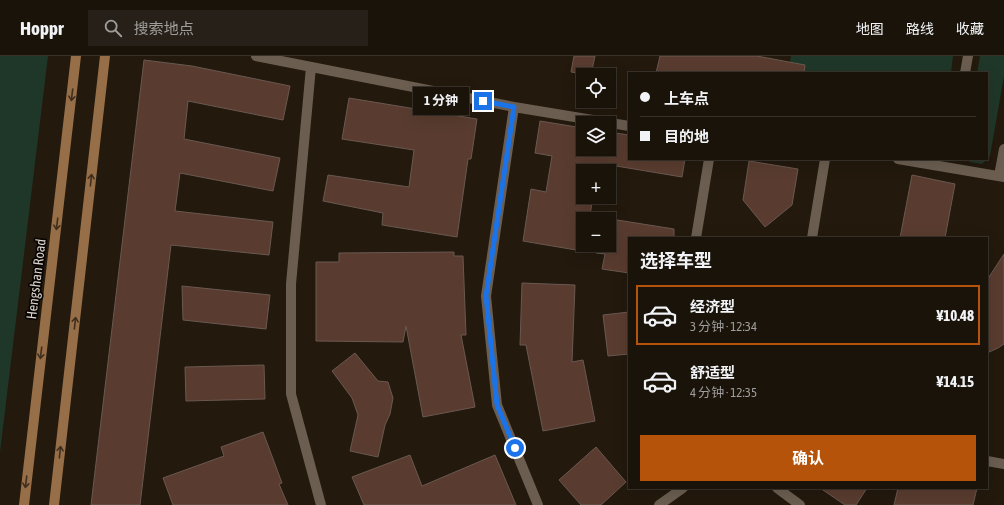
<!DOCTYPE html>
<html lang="zh">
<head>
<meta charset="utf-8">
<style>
  :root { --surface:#1a130a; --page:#272018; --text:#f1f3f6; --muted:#9f9e9c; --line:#38322b; --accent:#b45309 }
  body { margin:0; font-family:"Asap Condensed","Noto Sans SC",sans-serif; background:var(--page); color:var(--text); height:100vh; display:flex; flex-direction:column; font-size:15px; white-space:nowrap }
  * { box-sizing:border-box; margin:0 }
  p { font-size:13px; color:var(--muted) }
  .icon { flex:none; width:22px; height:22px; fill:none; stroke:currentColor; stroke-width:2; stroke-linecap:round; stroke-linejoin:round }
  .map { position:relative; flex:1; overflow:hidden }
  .details { position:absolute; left:628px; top:181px; width:360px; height:252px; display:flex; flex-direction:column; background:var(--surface); border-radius:0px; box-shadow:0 4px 16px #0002,0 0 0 1px var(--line) }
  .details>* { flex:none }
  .hud { position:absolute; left:628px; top:16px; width:360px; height:88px; border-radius:0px; box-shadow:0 4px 16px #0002,0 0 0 1px var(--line); display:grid; align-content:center; height:88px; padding:0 12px; background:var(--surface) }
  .fabs { position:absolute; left:576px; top:12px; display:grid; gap:8px }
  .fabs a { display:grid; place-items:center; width:40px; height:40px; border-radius:0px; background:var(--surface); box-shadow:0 4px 16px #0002,0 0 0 1px var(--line); font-size:20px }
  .end { position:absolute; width:18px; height:18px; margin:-9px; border:5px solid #1a73e8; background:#fff; box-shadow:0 0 0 2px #fff }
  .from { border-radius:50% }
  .bubble { position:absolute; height:28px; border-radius:0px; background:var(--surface); box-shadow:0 4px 16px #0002,0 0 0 1px var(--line); font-size:13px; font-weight:700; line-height:28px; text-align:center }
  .hud b { display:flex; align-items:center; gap:14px; height:38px; font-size:15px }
  .hud b+b { border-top:1px solid var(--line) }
  .hud i { width:10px; height:10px; background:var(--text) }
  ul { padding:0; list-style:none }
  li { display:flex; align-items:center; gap:12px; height:60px; margin:0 8px 6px; padding:0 4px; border:2px solid transparent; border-radius:0px }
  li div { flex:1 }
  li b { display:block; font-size:15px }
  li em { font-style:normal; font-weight:700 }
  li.selected { border-color:var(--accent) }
  li>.icon { width:36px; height:36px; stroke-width:1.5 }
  h2 { padding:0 12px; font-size:18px; line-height:48px }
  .action { display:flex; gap:8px; margin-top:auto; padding:8px 12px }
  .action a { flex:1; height:46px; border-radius:0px; background:var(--accent); color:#fff; font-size:16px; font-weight:700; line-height:46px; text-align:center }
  header { display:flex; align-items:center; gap:24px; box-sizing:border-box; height:56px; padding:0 20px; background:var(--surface); border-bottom:1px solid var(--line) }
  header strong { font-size:19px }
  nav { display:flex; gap:22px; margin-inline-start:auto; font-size:14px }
  .search { width:280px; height:36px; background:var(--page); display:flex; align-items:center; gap:10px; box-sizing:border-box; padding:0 14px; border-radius:0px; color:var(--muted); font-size:15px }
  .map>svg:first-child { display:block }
</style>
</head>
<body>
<header>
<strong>Hoppr</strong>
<div class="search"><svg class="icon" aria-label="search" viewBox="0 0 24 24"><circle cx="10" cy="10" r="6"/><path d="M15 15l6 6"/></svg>搜索地点</div>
<nav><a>地图</a><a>路线</a><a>收藏</a></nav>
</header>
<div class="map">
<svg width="1004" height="449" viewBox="0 0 1004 449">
  <rect width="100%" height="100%" fill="#23190d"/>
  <path fill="#1f3728" d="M 0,0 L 48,0 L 0,396 Z
    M 791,0 L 953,0 L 951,17 L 788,17 Z
    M 980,0 L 1004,0 L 1004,20 L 990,100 L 982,108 L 970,106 L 969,103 L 987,103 L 987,17 L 977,17 Z"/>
  <path fill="#593c2f" stroke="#6a5851" d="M 574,0 L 595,0 L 591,19 L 571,16 Z
    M 660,0 L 757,0 L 805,9 L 804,17 L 656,17 Z
    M 144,4 L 192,10 L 290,30 L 283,64 L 188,45 L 184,83 L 280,102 L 273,135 L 180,117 L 175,155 L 273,166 L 269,199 L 171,189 L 140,449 L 91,449 Z
    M 349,42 L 477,63 L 471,103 L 468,103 L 457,181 L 382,169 L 383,157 L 323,145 L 328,119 L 409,131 L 414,94 L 342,83 Z
    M 540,65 L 583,72 L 583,93 L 609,93 L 609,76 L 629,79 L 629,103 L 685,103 L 682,121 L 616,110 L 614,124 L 609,123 L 609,115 L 583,115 L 583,141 L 593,141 L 590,159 L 577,159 L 576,194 L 523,185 L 531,133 L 546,136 L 552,100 L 535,97 Z
    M 749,105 L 798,113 L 792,149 L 765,171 L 743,144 Z
    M 912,119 L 955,128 L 945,182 L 900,182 Z
    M 592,160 L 674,173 L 674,182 L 629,182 L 629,217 L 602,213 L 605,198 L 596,197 L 595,189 L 609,189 L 609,163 L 592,163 Z
    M 454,196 L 454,200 L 463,200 L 466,279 L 461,279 L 475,351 L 423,361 L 406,270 L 403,286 L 316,285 L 316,206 L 339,206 L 339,197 Z
    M 1004,198 L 1004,288 L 998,292 L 987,297 L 987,224 Z
    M 522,227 L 575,229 L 572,306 L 583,304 L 595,365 L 543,375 L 526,289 L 520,289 Z
    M 182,230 L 270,239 L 266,273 L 183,264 Z
    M 629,256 L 629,298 L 608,300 L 603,259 Z
    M 355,297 L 378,325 L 388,326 L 393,342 L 390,358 L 385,369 L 378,401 L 350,395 L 358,359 L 352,342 L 332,315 Z
    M 264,309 L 265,343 L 186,345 L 185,311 Z
    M 263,376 L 282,427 L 279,428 L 288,449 L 173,449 L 163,422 L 224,400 L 221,391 Z
    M 596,391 L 626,426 L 601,449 L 581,449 L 559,424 Z
    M 410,399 L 422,430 L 495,399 L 516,449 L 364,449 L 352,421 Z
    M 820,432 L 867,432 L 856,449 L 845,449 Z
    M 898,432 L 977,432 L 973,449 L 894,449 Z"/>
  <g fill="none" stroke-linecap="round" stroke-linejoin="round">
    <path stroke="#6b5e51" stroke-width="10" d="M 256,0 L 514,51 L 629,70
      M 311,11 L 291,228 L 291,338 L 321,449
      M 965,17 L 968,0
      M 514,51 L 486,240 L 497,349 L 538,449
      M 898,103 L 1004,121
      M 999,120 L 1004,93
      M 696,182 L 709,103
      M 812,182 L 825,103
      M 987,405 L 1004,408
      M 777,432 L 800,449
      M 659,449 L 683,432"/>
    <path stroke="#966e47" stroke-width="10" d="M 24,449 L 76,0
      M 54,449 L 105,0"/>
  </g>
  <defs><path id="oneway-shaft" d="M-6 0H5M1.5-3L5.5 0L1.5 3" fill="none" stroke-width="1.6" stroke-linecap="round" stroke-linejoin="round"/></defs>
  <g stroke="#412f1e">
    <use href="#oneway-shaft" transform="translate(72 39) rotate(97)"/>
    <use href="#oneway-shaft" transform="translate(91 124) rotate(-84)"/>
    <use href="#oneway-shaft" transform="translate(57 168) rotate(97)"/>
    <use href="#oneway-shaft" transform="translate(75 267) rotate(-84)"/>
    <use href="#oneway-shaft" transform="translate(41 297) rotate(97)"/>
    <use href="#oneway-shaft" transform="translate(60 396) rotate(-84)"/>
    <use href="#oneway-shaft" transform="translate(26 426) rotate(97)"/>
  </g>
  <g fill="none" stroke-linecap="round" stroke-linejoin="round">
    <path stroke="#1a73e8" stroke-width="5" d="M 483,45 L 514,51 L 486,240 L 497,349 L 515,392"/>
  </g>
  <g text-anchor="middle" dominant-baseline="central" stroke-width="3.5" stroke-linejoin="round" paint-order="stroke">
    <g font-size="14" fill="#ddd5ce" stroke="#090503">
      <text transform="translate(36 223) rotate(-83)">Hengshan Road</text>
    </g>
  </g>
</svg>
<div class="fabs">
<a><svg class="icon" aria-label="locate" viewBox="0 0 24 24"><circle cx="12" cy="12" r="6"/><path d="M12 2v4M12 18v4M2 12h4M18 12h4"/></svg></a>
<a><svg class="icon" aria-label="layers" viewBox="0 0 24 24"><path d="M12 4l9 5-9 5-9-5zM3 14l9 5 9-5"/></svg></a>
<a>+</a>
<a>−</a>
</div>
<i class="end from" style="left:515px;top:392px"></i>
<i class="end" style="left:483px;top:45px"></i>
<div class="bubble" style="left:413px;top:31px;width:56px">1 分钟</div>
<div class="hud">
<b><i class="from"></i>上车点</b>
<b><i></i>目的地</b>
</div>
<section class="details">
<h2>选择车型</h2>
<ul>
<li class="selected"><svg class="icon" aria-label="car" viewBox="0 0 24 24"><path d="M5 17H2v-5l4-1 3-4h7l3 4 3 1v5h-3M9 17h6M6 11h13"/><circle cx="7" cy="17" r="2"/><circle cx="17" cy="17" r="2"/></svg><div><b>经济型</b><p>3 分钟 · 12:34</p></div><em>¥10.48</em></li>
<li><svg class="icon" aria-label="car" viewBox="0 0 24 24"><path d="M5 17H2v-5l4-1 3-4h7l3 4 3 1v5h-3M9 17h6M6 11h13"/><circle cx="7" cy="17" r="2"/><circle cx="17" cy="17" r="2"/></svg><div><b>舒适型</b><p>4 分钟 · 12:35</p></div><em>¥14.15</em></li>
</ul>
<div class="action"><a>确认</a></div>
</section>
</div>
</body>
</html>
